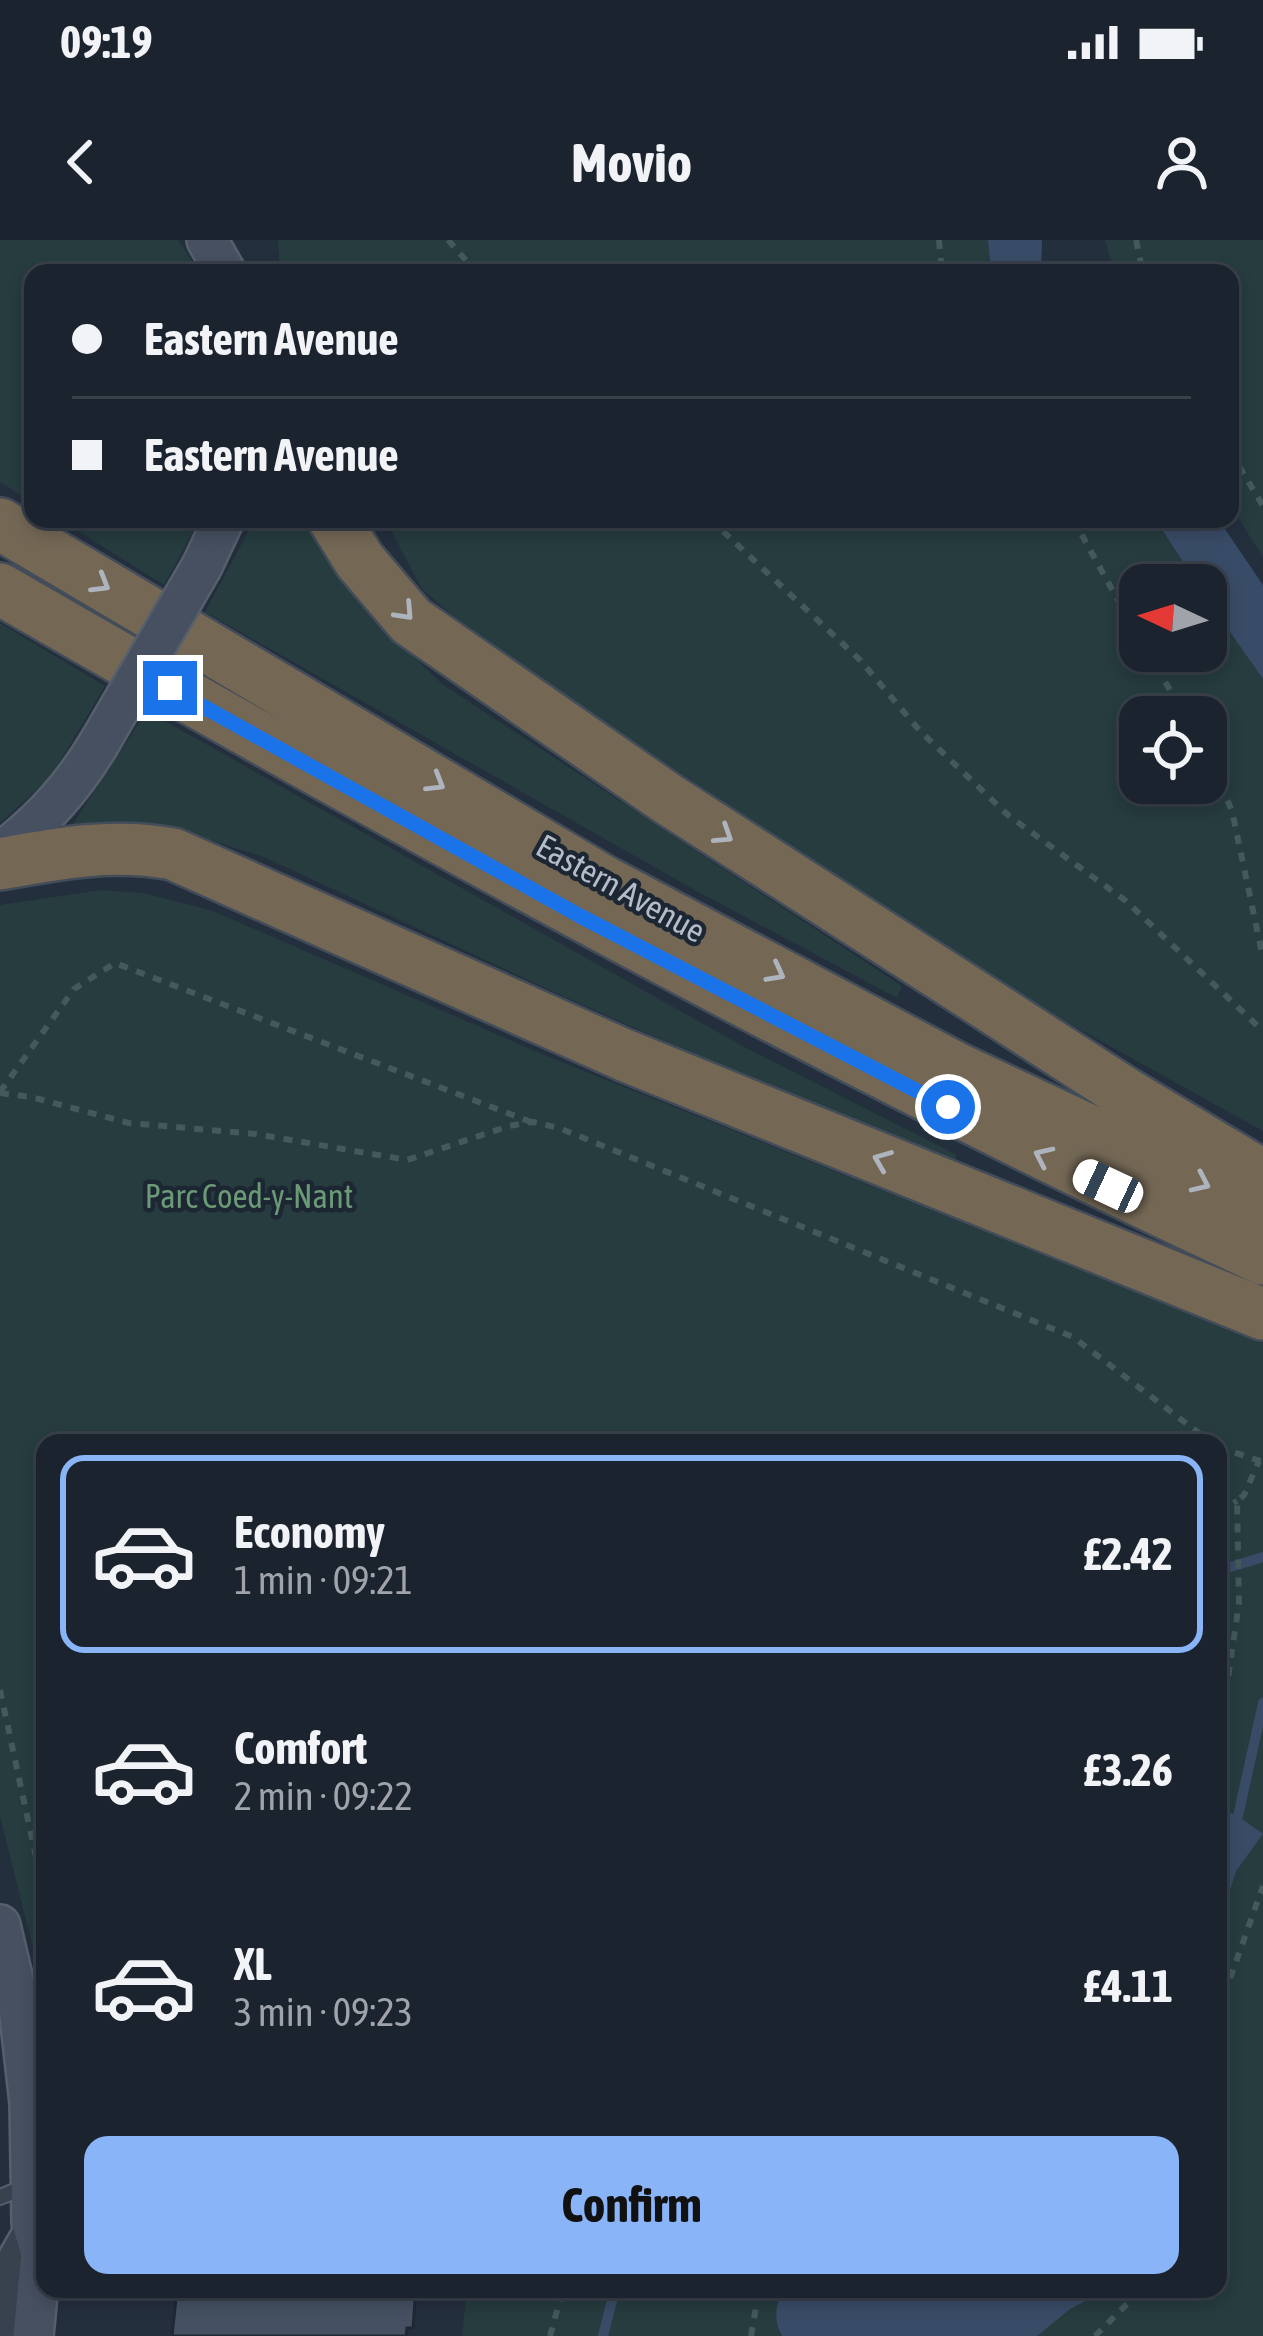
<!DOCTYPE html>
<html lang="en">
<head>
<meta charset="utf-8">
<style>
  :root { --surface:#1b232e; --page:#282f3a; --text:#f1f3f6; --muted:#a0a4aa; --line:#39404a; --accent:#8ab4f8 }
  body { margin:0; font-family:"Asap Condensed",sans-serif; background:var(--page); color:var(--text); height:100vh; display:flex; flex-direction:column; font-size:45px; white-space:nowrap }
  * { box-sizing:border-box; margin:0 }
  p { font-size:39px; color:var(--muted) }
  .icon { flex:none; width:66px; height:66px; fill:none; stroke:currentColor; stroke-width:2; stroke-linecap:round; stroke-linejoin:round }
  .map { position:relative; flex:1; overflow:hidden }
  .side { position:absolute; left:36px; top:1194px; width:1191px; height:864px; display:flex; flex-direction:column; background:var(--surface); border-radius:24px; box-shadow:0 6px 18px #0003,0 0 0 3px var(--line) }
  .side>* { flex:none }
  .top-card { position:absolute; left:24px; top:24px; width:1215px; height:264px; border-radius:24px; box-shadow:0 6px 18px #0003,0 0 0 3px var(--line); display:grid; align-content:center; height:264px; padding:0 48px; background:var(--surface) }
  .needle { width:78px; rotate:274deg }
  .controls { position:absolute; left:1119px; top:324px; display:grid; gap:24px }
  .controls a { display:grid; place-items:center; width:108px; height:108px; border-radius:24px; background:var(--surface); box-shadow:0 6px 18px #0003,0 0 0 3px var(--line); font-size:60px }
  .end { position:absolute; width:54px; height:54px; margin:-27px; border:15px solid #1a73e8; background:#fff; box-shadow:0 0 0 6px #fff }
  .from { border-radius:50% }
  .car { position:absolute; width:36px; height:72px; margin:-36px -18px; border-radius:15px; box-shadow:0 0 9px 3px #0007; background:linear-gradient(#fff 24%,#345 0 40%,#fff 0 76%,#345 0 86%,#fff 0) }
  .top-card b { display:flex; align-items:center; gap:42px; height:114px; font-size:45px }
  .top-card b+b { border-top:3px solid var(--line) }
  .top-card i { width:30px; height:30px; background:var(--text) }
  ul { padding:21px 0 0; list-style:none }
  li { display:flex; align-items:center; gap:36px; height:198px; margin:0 24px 18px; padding:0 24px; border:6px solid transparent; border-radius:24px }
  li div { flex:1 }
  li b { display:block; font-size:45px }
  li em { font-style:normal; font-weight:700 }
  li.current { border-color:var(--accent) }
  li>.icon { width:108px; height:108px; stroke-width:1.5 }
  .cta { display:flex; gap:24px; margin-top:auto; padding:24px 48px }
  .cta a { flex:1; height:138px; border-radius:24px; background:var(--accent); color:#111; font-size:48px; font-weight:700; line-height:138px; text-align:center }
  .status { display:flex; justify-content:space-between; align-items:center; height:84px; padding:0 60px; background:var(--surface); direction:ltr }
  .status svg { height:33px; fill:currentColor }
  header { display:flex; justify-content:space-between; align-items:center; height:156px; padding:0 48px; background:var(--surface); font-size:54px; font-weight:700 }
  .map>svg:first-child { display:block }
</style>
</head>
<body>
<div class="status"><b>09:19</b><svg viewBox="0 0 49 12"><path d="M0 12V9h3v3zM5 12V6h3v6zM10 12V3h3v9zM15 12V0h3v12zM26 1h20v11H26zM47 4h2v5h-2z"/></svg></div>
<header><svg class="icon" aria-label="back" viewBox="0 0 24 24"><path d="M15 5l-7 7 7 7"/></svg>Movio<svg class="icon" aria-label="person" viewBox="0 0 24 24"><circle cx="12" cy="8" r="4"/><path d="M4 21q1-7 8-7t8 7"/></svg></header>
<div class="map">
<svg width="1263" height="2096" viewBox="0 0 1263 2096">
  <rect width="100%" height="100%" fill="#242f3e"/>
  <path fill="#263c3f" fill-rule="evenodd" d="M 0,0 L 178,0 L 200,33 L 33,33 L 33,263 L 0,242 Z
    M 278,0 L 988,0 L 991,33 L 280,33 Z
    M 1105,0 L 1263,0 L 1263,317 L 1230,265 L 1230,33 L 1114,33 Z
    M 59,279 L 200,279 L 164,345 Z
    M 255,279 L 306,279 C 339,343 391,394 442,444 L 902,746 L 897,758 L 693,649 L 205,372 Z
    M 385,279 L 1155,279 L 1198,345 L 1140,345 L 1140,411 L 1206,411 L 1206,358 L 1263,439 L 1263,891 L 1023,758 L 496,413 L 422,349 ZM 1140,477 L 1206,477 L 1206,543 L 1140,543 Z
    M 0,383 L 105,446 L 51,537 L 0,583 Z
    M 147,471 L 748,809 L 957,915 L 954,922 L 748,838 L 556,753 L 264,617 L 155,583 L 70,588 Z
    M 101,650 L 144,653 L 213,671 L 549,817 L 1263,1103 L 1263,2096 L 462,2096 L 467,2049 L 1218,2049 L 1218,1203 L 45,1203 L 45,1756 L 0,1576 L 0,665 Z"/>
  <path fill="#394c67" d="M 988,0 L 1042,0 L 1041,33 L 991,33 Z
    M 1155,279 L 1218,279 L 1263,345 L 1263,439 L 1206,358 L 1206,345 L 1198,345 Z
    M 1218,1568 L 1238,1576 L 1263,1594 L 1236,1631 L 1218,1690 Z
    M 785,2049 L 1109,2049 L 1070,2069 L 1037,2096 L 782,2096 C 773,2078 775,2065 785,2049 Z"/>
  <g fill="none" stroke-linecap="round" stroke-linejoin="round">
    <path stroke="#394c67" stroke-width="10" d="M 1218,1331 L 1263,1317
      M 1238,1576 L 1263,1463
      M 603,2096 L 615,2049"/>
  </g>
  <path fill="#455162" stroke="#1f2835" stroke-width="3" d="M 177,2049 L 416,2049 L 413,2088 L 407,2088 L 406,2096 L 172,2096 Z"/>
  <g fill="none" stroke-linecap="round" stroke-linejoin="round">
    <g stroke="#565f6c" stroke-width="18">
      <path id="lane" d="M 0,1957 L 29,1945"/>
    </g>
    <g stroke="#565f6c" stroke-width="32">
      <path id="street" d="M 0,2096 L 13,2016 L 32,1983"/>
    </g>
    <g stroke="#565f6c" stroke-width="44">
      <path id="secondary" d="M 207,0 L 226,33
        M 202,326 L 224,279
        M 0,613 C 43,581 74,546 101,500
        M 0,1685 L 19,1766 L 30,1863 L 32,1983 L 41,2013 L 33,2096"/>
    </g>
    <g stroke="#434c59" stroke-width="56">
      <path id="highway" d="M 334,279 L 360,321 L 411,381 L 668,559 L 1125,853 L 1263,936
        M 0,284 L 603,641 L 956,828 L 1263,972
        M 0,349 C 413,588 831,817 1263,1019
        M 0,624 C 59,613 113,603 173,614 L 624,815 L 1263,1074"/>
    </g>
    <path stroke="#44595c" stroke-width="6" stroke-dasharray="9 9" stroke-linecap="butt" d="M 448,0 L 477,33
      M 939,0 L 942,33
      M 1136,0 L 1143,33
      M 1230,211 L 1263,266
      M 710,279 L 860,420 L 920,491 L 1009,576 L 1126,661 L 1263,791
      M 1073,279 L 1140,400
      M 1147,411 L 1186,477
      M 1206,511 L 1232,571 L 1263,718
      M 0,852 L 74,749 L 115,723 L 531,882
      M 0,853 L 31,857 L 129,883 L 256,894 L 407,920 L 509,886 L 533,882 L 559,888 L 1073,1097 L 1212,1203
      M 1218,1207 L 1263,1222
      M 1218,1272 L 1237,1261
      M 0,1450 L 45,1659
      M 1218,1507 L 1239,1363 L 1237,1261 L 1244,1255 L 1259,1221
      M 1218,1772 L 1263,1646
      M 550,2096 L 563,2049
      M 751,2096 L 759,2049
      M 1095,2096 L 1142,2049"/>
    <use href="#lane" stroke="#38414e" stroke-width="14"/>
    <use href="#street" stroke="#38414e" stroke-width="27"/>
    <use href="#secondary" stroke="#465061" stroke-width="39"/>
    <use href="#highway" stroke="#746855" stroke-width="51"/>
    <g stroke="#565f6c" stroke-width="44" stroke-linecap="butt">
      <path id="secondary-bridge" d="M 101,500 L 202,326"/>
    </g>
    <use href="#secondary-bridge" stroke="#465061" stroke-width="39"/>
  </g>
  <defs><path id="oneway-chevron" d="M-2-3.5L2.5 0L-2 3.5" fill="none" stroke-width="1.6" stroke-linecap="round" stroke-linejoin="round" transform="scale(3)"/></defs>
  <g stroke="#aeb4bd">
    <use href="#oneway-chevron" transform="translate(101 344) rotate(31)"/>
    <use href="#oneway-chevron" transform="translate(405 372) rotate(47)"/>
    <use href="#oneway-chevron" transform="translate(436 543) rotate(31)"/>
    <use href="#oneway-chevron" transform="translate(724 595) rotate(33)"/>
    <use href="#oneway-chevron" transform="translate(776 733) rotate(28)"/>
    <use href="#oneway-chevron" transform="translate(1043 916) rotate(-155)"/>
    <use href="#oneway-chevron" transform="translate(882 920) rotate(-158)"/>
    <use href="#oneway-chevron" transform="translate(1201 943) rotate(25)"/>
  </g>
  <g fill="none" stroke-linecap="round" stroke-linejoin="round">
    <path stroke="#1a73e8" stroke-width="15" d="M 170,448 L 580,676 L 948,867"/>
  </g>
  <g text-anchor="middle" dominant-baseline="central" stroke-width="9" stroke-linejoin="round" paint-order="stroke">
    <g font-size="33" fill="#b4bcc9" stroke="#1d2633">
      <text transform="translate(621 648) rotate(29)">Eastern Avenue</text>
    </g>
    <g font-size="33" fill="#6b9a76" stroke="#1d2633">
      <text x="249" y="956">Parc Coed-y-Nant</text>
    </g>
  </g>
</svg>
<div class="controls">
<a><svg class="needle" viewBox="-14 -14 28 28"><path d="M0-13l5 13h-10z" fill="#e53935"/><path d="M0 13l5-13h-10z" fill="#a0a4aa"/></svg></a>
<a><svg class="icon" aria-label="locate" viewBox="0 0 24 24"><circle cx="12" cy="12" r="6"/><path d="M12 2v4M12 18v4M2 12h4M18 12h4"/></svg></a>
</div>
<i class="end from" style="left:948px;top:867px"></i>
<i class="end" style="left:170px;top:448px"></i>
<i class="car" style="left:1108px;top:946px;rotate:295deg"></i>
<div class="top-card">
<b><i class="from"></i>Eastern Avenue</b>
<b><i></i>Eastern Avenue</b>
</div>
<section class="side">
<ul>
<li class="current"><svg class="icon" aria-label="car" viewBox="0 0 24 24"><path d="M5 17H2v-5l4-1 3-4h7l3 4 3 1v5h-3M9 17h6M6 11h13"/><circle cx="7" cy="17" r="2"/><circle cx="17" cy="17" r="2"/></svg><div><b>Economy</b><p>1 min · 09:21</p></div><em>£2.42</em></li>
<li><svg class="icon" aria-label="car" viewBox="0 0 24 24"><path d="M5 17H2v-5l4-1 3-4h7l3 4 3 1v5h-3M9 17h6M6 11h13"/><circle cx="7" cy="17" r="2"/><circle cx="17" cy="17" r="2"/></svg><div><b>Comfort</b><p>2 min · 09:22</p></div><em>£3.26</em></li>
<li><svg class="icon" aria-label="car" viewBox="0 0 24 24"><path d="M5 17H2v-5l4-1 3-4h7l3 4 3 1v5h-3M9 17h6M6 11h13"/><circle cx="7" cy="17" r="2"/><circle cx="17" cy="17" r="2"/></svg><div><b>XL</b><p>3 min · 09:23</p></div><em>£4.11</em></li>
</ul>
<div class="cta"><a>Confirm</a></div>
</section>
</div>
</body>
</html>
